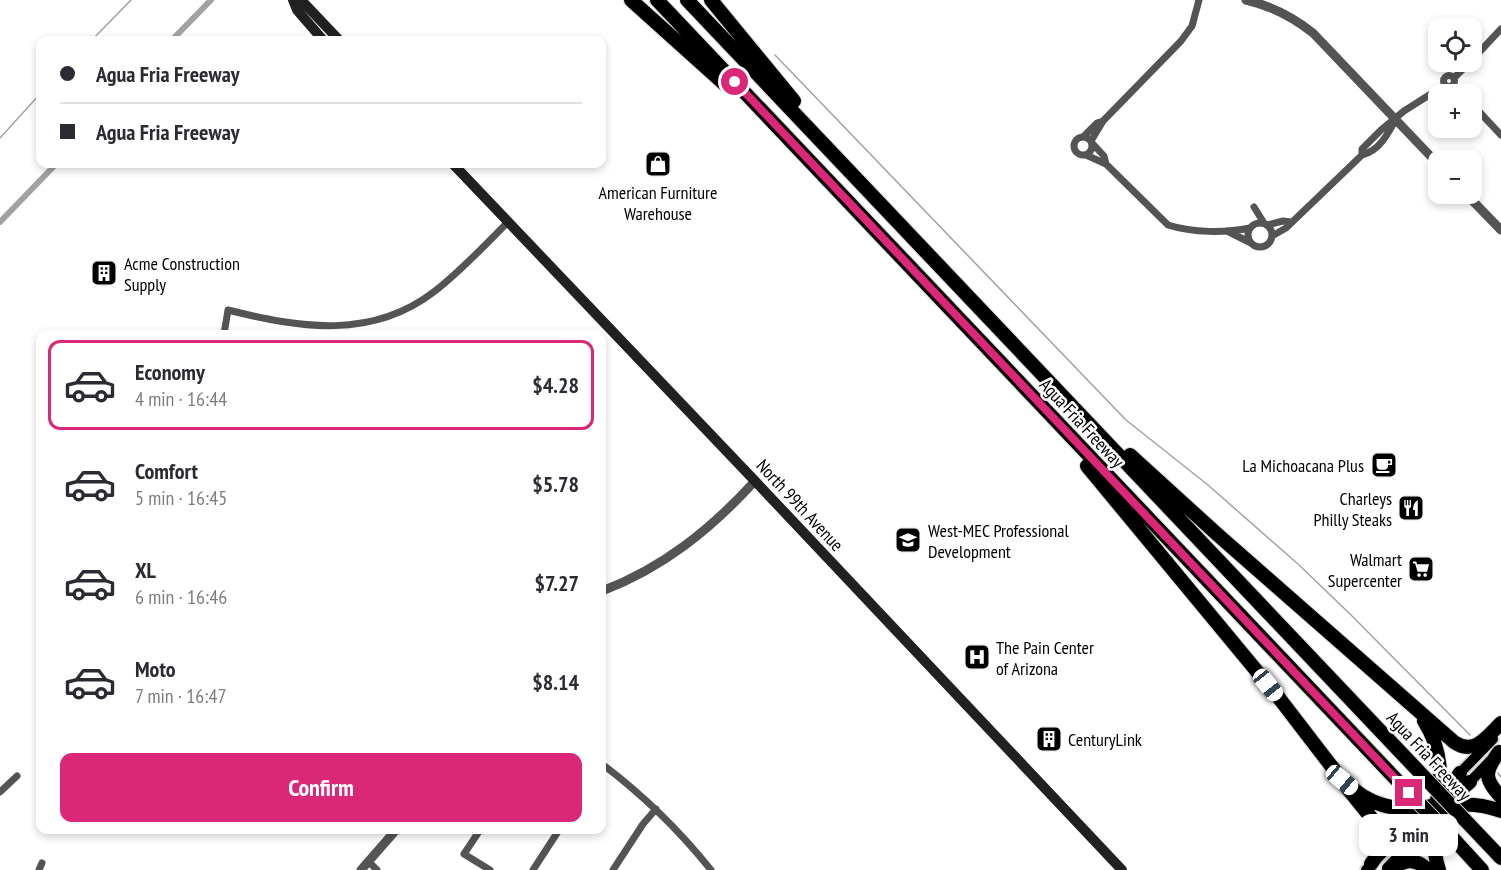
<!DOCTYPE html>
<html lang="en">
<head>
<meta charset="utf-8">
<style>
  :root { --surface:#fff; --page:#f7f7f7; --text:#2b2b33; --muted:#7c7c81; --line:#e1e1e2; --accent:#db2777 }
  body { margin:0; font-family:"PT Sans Narrow",sans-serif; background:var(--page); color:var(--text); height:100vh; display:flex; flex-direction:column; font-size:22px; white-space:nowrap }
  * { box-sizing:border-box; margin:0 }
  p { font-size:20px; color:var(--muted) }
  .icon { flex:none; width:33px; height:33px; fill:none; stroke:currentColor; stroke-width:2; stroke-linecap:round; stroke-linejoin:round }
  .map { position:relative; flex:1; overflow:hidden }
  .panel { position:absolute; left:36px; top:330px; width:570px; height:504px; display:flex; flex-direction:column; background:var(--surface); border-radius:12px; box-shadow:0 3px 9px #0003 }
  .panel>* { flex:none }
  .hud { position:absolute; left:36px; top:36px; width:570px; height:132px; border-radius:12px; box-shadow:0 3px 9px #0003; display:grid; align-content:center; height:132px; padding:0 24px; background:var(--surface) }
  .fabs { position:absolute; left:1428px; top:18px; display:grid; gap:12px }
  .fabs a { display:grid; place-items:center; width:54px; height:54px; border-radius:12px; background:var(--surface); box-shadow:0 3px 9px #0003; font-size:30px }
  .end { position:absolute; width:27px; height:27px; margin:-14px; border:8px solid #db2777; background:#fff; box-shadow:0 0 0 3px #fff }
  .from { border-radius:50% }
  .bubble { position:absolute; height:42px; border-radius:12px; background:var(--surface); box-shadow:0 3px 9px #0003; font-size:20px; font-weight:700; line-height:42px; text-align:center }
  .car { position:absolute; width:18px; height:36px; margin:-18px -9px; border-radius:8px; box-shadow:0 0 4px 2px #0007; background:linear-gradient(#fff 24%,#345 0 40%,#fff 0 76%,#345 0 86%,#fff 0) }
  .hud b { display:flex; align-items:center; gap:21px; height:57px; font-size:22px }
  .hud b+b { border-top:2px solid var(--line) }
  .hud i { width:15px; height:15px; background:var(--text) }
  ul { padding:10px 0 0; list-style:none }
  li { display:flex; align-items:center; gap:18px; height:90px; margin:0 12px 9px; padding:0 12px; border:3px solid transparent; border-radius:12px }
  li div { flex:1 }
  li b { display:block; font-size:22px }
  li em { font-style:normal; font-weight:700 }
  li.current { border-color:var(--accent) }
  li>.icon { width:54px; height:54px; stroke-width:1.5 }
  .cta { display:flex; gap:12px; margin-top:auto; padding:12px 24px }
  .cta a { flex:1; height:69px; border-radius:12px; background:var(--accent); color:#fff; font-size:24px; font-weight:700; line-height:69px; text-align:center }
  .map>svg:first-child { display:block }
</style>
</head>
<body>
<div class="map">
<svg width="1501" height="870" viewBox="0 0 1501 870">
  <rect width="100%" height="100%" fill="#fff"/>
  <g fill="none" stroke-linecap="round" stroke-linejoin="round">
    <path stroke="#a2a2a2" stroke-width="1.5" d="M 92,40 L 131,0
      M 775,55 L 1126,420 L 1208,485 L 1298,564 L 1350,614 L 1470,735
      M 0,138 L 40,94
      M 1498,773 L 1501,777"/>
    <path stroke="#a2a2a2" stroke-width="6" d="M 172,40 L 211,0
      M 0,222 L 56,164"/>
    <g stroke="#dbdbdb" stroke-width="14">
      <path id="primary" d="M 1456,777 L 1493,739
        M 1466,786 L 1490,761
        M 1387,868 L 1418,836
        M 1366,870 L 1410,825"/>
    </g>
    <g stroke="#dbdbdb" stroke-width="16">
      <path id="motorway" d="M 631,0 L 730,89
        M 657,0 L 1409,793
        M 687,0 L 1425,778
        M 711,0 L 794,101
        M 1130,455 L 1218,535 L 1454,742 C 1474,756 1487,737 1501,723
        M 1087,466 L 1279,698 L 1342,780 C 1350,795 1381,824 1382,838 C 1382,848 1377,856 1371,864
        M 1499,752 C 1484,772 1484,779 1501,797
        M 1353,789 C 1377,809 1413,815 1443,802 C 1453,798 1461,789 1470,782
        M 1464,819 L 1501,858
        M 1405,829 C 1435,805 1464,798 1501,811
        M 1449,834 L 1482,870
        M 1413,841 C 1419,833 1426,826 1430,818 C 1446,788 1442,749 1424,721
        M 1391,870 C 1404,859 1416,858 1428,870
        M 1439,870 C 1427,833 1438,802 1460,773"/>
    </g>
    <path stroke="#545454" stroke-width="7" d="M 1472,60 L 1501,29
      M1443.5 81a5.5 5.5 0 1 1 11 0a5.5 5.5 0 1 1-11 0Z
      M 1454,78 L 1470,62
      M 1453,85 L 1462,94
      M 1472,104 L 1501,135
      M1074 146a9 9 0 1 1 18 0a9 9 0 1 1-18 0Z
      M 1083,137 L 1097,123 L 1103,121
      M 1091,141 L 1103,121 L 1181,41 L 1192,26 L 1199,0
      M 1092,143 L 1104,156 L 1106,164 L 1168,225 C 1193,233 1225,233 1250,228
      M 1086,155 L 1106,164
      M 1362,155 L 1362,149 L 1381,130 L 1404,111 L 1445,85
      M 1254,207 L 1264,223
      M1248 235a12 12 0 1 1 24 0a12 12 0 1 1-24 0Z
      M 1267,225 L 1283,221 L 1291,222
      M 1227,231 L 1251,243
      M 1272,236 L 1286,228 L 1362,155 C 1379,151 1388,134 1396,119
      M 224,334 L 228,310 C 300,328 372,340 435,291 C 462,270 485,245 509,221
      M 602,764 C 643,795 679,830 711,870
      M 0,792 L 17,776
      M 480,830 L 464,854 L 490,870
      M 369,862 L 377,870
      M 39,870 L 42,863
      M 533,870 L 559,830
      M 613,870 L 643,824 L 656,809"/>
    <path stroke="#545454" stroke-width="9" d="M 1246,0 C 1272,6 1293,17 1313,33 L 1438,164
      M 1466,194 L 1501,230
      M 602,591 C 663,568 711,529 755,481
      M 361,870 L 396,830"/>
    <path stroke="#212121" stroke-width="10" d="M 293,0 L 297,10 L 323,40
      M 296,0 L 303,2 L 339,40
      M 453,164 L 755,481 L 1122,870"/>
    <use href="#primary" stroke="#000" stroke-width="10"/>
    <use href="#motorway" stroke="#000" stroke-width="14"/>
    <g stroke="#dbdbdb" stroke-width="16" stroke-linecap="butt">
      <path id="motorway-bridge" d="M 1425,778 L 1464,819
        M 1409,793 L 1449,834"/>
    </g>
    <use href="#motorway-bridge" stroke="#000" stroke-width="14"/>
  </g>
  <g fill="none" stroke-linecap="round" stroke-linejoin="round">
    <path stroke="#db2777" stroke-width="8" d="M 735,82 L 1409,793"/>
  </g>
  <defs>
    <g id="shop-square" transform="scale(1.35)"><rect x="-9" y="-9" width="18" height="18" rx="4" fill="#000" stroke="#fff"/><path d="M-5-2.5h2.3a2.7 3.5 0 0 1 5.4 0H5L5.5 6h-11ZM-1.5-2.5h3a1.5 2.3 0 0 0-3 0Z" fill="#fff"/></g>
    <g id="building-square" transform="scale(1.35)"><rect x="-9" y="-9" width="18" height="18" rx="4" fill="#000" stroke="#fff"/><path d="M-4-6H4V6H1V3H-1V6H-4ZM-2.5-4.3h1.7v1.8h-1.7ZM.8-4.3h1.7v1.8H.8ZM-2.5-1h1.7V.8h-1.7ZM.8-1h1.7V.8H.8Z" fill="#fff"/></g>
    <g id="cafe-square" transform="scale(1.35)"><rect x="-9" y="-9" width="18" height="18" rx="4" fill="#000" stroke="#fff"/><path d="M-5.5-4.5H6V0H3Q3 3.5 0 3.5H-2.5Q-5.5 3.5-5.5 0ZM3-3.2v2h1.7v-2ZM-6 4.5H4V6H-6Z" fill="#fff"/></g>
    <g id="restaurant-square" transform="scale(1.35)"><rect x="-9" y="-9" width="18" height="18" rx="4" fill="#000" stroke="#fff"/><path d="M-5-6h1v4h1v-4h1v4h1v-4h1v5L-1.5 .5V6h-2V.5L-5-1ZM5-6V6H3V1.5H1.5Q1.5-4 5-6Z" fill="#fff"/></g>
    <g id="university-square" transform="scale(1.35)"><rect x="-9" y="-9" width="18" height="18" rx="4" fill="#000" stroke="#fff"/><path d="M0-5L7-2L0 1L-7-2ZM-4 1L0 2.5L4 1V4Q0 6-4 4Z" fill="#fff"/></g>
    <g id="supermarket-square" transform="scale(1.35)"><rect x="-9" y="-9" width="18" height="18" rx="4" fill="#000" stroke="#fff"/><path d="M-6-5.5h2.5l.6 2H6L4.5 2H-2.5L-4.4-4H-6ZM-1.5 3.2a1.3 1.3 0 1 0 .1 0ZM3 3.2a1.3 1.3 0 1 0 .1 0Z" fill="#fff"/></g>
    <g id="hospital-square" transform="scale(1.35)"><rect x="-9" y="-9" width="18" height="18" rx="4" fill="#000" stroke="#fff"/><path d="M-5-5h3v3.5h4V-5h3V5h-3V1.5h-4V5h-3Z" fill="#fff"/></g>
  </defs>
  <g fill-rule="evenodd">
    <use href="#shop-square" x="658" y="164"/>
    <use href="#building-square" x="104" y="273"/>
    <use href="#cafe-square" x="1384" y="465"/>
    <use href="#restaurant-square" x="1411" y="508"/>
    <use href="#university-square" x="908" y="540"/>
    <use href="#supermarket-square" x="1421" y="569"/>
    <use href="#hospital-square" x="977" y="657"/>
    <use href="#building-square" x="1049" y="739"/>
  </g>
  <g text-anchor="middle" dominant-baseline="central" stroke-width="5" stroke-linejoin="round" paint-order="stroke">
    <g font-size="18" fill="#000" stroke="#fff" text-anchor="start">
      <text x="658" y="192" text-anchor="middle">American Furniture<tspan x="658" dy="21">Warehouse</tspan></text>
      <text x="124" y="263">Acme Construction<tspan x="124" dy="21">Supply</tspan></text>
      <text x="1364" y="465" text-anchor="end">La Michoacana Plus</text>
      <text x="1392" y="498" text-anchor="end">Charleys<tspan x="1392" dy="21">Philly Steaks</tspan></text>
      <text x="928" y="530">West-MEC Professional<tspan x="928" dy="21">Development</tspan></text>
      <text x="1402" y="559" text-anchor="end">Walmart<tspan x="1402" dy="21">Supercenter</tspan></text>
      <text x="996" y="647">The Pain Center<tspan x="996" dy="21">of Arizona</tspan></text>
      <text x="1068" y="739">CenturyLink</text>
    </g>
    <g font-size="18" fill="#000" stroke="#fff">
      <text transform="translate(1082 423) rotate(47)">Agua Fria Freeway</text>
      <text transform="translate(800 505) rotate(47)">North 99th Avenue</text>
      <text transform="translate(1429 756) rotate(47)">Agua Fria Freeway</text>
    </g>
  </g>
</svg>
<div class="fabs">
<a><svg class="icon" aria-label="locate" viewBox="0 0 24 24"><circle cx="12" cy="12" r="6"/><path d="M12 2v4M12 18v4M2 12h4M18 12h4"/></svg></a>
<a>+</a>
<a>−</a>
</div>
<i class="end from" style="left:735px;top:82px"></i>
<i class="end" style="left:1409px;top:793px"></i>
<div class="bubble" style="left:1359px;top:814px;width:99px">3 min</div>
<i class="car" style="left:1268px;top:685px;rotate:141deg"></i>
<i class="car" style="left:1342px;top:780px;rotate:130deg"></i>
<div class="hud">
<b><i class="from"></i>Agua Fria Freeway</b>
<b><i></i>Agua Fria Freeway</b>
</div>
<section class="panel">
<ul>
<li class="current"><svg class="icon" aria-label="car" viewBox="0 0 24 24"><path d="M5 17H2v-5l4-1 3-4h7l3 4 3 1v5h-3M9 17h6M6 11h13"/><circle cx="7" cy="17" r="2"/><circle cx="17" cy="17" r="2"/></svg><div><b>Economy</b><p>4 min · 16:44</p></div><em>$4.28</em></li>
<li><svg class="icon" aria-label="car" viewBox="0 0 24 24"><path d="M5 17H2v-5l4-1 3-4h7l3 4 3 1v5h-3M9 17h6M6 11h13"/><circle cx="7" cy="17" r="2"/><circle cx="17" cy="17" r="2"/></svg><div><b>Comfort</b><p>5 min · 16:45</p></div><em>$5.78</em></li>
<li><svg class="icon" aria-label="car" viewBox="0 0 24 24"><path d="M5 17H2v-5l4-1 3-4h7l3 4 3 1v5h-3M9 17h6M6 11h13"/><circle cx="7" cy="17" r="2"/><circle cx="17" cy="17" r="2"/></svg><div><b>XL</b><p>6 min · 16:46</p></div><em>$7.27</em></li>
<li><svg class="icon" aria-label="car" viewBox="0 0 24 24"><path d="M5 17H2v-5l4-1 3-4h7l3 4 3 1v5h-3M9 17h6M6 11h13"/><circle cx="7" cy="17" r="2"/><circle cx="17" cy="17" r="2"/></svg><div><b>Moto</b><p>7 min · 16:47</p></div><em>$8.14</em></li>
</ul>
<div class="cta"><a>Confirm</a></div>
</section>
</div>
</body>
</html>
